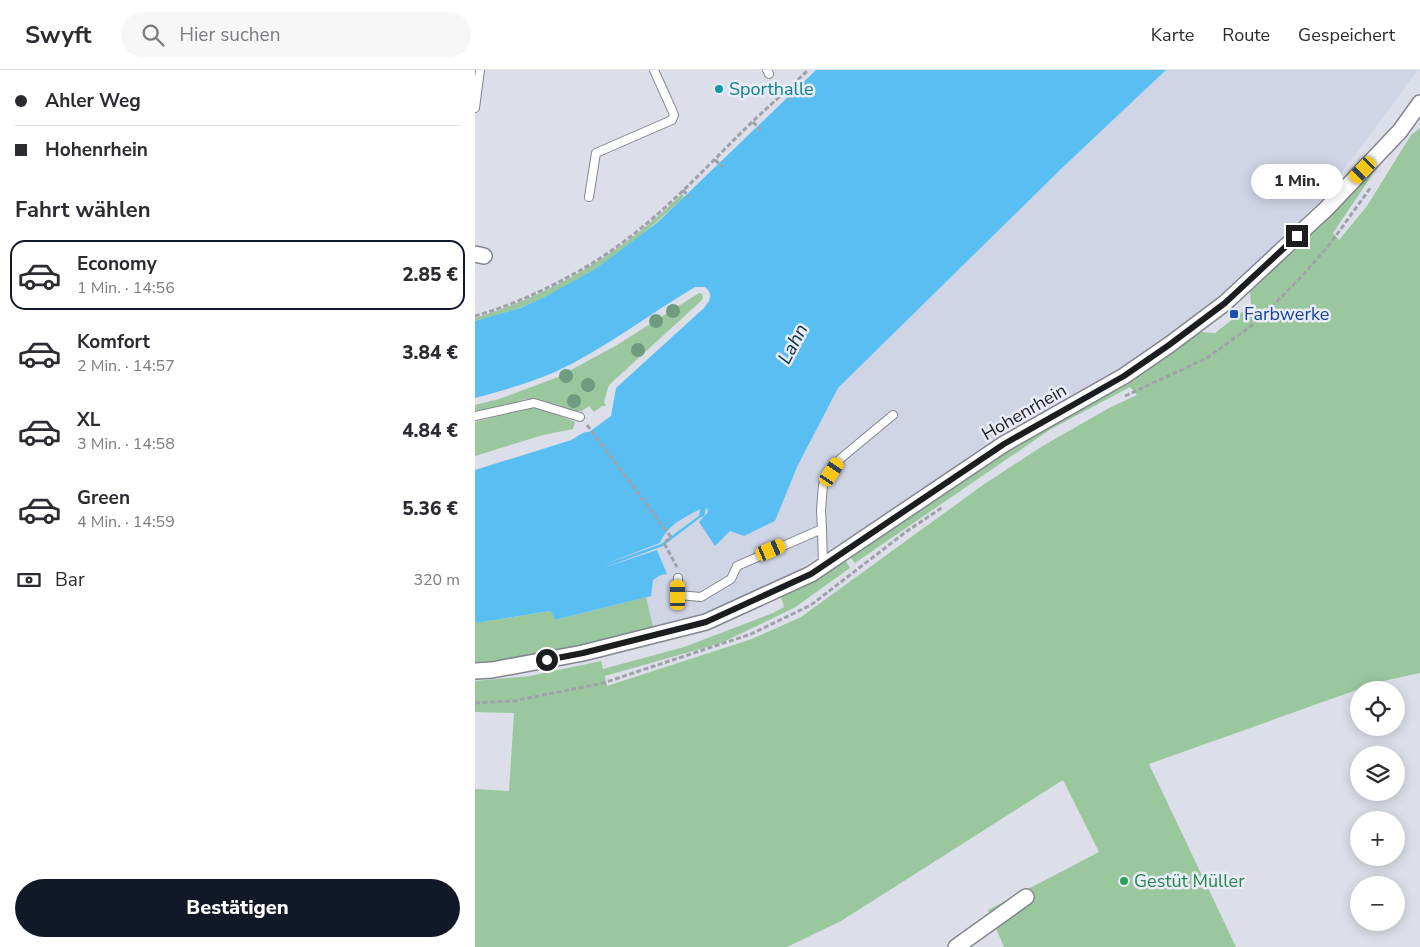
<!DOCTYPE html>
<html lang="de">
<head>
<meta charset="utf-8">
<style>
  :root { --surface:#fff; --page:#f7f7f7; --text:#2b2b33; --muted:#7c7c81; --line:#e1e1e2; --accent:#111827 }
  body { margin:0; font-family:"Nunito Sans",sans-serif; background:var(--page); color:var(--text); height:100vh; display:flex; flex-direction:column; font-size:19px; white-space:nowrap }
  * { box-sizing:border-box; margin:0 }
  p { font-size:16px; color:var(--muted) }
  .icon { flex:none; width:28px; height:28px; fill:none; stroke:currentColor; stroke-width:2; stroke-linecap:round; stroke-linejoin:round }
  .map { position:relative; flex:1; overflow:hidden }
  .details { display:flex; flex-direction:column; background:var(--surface); width:475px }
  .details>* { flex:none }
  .hud { display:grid; align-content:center; height:110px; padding:0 15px; background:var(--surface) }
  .fabs { position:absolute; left:875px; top:611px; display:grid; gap:10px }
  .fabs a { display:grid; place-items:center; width:55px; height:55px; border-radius:50%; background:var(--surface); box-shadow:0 2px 12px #0003; font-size:25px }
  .end { position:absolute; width:22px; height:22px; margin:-11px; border:6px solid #1c1d21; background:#fff; box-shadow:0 0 0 2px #fff }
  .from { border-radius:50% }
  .bubble { position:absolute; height:35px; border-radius:18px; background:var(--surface); box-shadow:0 2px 12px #0003; font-size:16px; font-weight:800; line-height:35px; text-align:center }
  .car { position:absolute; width:15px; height:30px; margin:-15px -8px; border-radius:6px; box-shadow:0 0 4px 1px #0007; background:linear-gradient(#f5c518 24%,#345 0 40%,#f5c518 0 76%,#345 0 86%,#f5c518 0) }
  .hud b { display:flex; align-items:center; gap:18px; height:48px; font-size:19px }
  .hud b+b { border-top:1px solid var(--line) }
  .hud i { width:12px; height:12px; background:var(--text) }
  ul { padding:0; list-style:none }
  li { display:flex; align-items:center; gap:15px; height:70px; margin:0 10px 8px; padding:0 5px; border:2px solid transparent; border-radius:15px }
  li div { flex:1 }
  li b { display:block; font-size:19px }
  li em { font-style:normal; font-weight:800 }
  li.on { border-color:var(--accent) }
  li>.icon { width:45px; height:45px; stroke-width:1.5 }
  h2 { padding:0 15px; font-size:22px; line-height:60px }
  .pay { display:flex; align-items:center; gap:12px; height:55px; padding:0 15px; font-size:19px }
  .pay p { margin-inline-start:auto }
  .button { display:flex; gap:10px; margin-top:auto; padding:10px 15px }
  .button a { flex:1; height:58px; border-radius:30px; background:var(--accent); color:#fff; font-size:20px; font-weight:800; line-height:58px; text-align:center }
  header { display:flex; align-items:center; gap:30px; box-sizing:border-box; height:70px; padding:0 25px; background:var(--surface); border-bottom:1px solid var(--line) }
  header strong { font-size:24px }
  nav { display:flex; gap:28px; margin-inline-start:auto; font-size:18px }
  .search { width:350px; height:45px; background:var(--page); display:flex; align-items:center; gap:12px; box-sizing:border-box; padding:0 18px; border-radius:28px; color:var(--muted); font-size:19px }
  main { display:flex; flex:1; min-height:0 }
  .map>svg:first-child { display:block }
</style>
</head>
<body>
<header>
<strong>Swyft</strong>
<div class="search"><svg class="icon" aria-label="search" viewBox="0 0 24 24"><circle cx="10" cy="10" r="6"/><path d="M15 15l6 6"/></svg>Hier suchen</div>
<nav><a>Karte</a><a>Route</a><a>Gespeichert</a></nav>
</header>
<main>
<section class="details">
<div class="hud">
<b><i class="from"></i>Ahler Weg</b>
<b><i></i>Hohenrhein</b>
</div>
<h2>Fahrt wählen</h2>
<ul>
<li class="on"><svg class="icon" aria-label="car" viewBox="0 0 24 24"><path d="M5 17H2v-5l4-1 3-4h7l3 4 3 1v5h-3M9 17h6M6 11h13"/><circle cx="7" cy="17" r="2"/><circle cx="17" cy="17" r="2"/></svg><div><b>Economy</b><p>1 Min. · 14:56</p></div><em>2.85 €</em></li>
<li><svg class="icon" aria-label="car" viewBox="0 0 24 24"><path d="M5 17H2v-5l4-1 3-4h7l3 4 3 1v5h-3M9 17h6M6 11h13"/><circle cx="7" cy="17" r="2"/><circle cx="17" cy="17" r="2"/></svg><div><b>Komfort</b><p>2 Min. · 14:57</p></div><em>3.84 €</em></li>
<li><svg class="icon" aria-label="car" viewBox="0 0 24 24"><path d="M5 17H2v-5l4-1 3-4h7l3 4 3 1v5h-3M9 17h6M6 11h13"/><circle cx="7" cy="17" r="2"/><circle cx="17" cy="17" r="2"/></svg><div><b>XL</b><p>3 Min. · 14:58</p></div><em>4.84 €</em></li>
<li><svg class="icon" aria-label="car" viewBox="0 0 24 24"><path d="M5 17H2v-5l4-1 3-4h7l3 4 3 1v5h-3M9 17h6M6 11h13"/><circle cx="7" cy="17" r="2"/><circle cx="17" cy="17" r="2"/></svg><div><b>Green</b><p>4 Min. · 14:59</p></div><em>5.36 €</em></li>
</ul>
<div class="pay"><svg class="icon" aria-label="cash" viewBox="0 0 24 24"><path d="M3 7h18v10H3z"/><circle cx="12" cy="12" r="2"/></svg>Bar<p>320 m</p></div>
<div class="button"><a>Bestätigen</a></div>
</section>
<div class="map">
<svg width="945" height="877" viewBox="0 0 945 877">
  <rect width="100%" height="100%" fill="#dcdfe9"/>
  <path fill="#d0d5e6" d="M 691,0 L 943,0 L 848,128 L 802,173 L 741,229 L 646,299 L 528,365 L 407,446 L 305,511 L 252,536 L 211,551 L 179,560 L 171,527 L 176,526 L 178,510 L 186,505 L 192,504 L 182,480 L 128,499 L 127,495 L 185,473 L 189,462 L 209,448 L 232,435 L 233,442 L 231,446 L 255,461 L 300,451 L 322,397 L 363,318 L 587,98 Z"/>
  <path fill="#9bc79e" d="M 945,58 L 945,603 L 904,612 L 674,694 L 761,877 L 529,877 L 513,840 L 624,782 L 588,710 L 366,851 L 312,877 L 0,877 L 0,719 L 34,721 L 39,643 L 0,642 L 0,611 L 55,606 L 126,591 L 128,599 L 209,577 L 298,543 L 309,537 L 306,527 L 341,509 L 370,489 L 375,498 L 319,538 L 246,573 L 130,606 L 132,616 L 277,569 L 326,547 L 508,415 L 566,377 L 634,338 L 662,325 L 655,317 L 576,359 L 380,493 L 375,487 L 529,382 L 653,314 L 725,262 L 740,263 L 776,235 L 775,222 L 849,151 L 850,152 L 914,84 L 899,102 L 858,163 L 864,170 L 892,136 L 936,65 Z
    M 207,124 L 209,127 C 164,170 104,217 44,238 C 30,243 15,247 0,251 L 0,248 C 78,224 148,182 207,124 Z
    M 224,223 L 227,224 L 228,228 L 226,231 L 134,315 L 129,332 L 131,336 L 127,336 L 119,342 L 114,336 L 107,341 L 101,341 L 61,329 L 51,329 L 0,343 L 0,335 L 24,329 L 83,307 L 142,275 Z
    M 59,337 L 88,347 L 100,352 L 98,359 L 68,365 L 0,386 L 0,352 Z
    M 171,527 L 179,560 L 111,575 L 17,593 L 0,593 L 0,553 L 77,541 L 80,550 Z"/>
  <path fill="#59bff3" d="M 341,0 L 691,0 L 587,98 L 363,318 L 322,397 L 300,451 L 269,466 L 255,461 L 240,476 L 224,452 L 233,442 L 232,435 C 214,446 194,452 185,473 L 127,495 L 186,474 L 225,445 L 230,444 L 188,476 L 128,498 L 182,480 L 192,504 L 186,505 L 178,510 L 176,526 L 80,550 L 76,541 L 0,553 L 0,400 C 31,390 62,381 93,371 C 101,369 106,361 114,362 L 136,346 L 141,318 L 229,238 C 235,231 239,224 230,217 L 220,217 C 173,245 129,279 80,302 C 54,313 27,321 0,328 L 0,251 L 45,238 L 68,228 L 117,201 L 134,189 L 183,152 Z"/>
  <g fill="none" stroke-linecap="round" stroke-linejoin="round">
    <path stroke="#59bff3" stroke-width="5.5" d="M 227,444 L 228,438 L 234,433"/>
    <g stroke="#82858e" stroke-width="10">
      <path id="lane" d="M 292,0 L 294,4
        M 0,38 L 5,0
        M 114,127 L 121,83 L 197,50 L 199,45 L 197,40 L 179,0
        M 0,346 L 59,333 L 105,347
        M 347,459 L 346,440 L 348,415 L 365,389 L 418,345
        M 203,508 L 203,525 L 226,527 L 256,509 L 262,496 L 347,459 L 348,496"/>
    </g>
    <g stroke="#82858e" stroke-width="18">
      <path id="street" d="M 0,184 L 9,186
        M 0,601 L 17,600 L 108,583 L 231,552 L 336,504 L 529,374 L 649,306 L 694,275 L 750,233 L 851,139 L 925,61 L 945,33
        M 481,877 L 551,827"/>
    </g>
    <path stroke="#a0a2aa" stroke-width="3" stroke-dasharray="5 2.5" stroke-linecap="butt" d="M 310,23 L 317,30
      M 278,52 L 286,60
      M 240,90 L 248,97
      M 208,120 L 214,127
      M 0,246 C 46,233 101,206 140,178 C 191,142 233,95 277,52 C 296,34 315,18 333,0
      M 650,326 L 732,288 L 784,250 L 829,204 L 855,174 L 896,117
      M 112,355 L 196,467 L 189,473 L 202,497
      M 0,633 L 39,631 L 128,613 L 276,564 L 336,535 L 432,461 L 468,437"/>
    <use href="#lane" stroke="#fff" stroke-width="8"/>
    <use href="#street" stroke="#fff" stroke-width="15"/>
  </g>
  <g fill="#6f9b7e">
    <circle cx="198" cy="241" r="7"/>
    <circle cx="181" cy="251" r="7"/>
    <circle cx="163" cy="280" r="7"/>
    <circle cx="91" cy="306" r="7"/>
    <circle cx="113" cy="315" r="7"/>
    <circle cx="99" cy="331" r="7"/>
  </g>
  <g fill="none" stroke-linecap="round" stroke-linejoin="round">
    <path stroke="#1c1d21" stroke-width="6" d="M 72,590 L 108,583 L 231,552 L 336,504 L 529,374 L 649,306 L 694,275 L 750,233 L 822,166"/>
  </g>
  <circle fill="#0f9aa8" stroke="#e9ecf6" stroke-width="2" cx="244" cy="19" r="5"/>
  <rect fill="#1a4fb4" stroke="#e9ecf6" stroke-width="2" x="754" y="239" width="10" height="10" rx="2.5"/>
  <circle fill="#2e9e5b" stroke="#e9ecf6" stroke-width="2" cx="649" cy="811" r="5"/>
  <g text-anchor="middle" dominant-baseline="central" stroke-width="5" stroke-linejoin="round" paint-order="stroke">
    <g font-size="18" fill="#0d838f" stroke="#e9ecf6" text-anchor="start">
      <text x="254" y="19">Sporthalle</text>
    </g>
    <g font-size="18" fill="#164399" stroke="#e9ecf6" text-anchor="start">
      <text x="769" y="244">Farbwerke</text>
    </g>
    <g font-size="18" fill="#1c1d21" stroke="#e9ecf6">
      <text transform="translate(549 342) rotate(-30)">Hohenrhein</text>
    </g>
    <g font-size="18" fill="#27864d" stroke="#e9ecf6" text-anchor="start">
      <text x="659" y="811">Gestüt Müller</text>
    </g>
    <g font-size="19" font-style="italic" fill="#043348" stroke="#e9ecf6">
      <text transform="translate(318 274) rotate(-62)">Lahn</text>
    </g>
  </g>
</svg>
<div class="fabs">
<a><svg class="icon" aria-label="locate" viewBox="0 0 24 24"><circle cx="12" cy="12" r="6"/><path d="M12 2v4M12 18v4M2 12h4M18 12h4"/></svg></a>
<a><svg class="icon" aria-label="layers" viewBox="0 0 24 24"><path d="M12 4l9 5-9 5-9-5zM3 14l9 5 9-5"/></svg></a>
<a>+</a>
<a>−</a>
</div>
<i class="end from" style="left:72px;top:590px"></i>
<i class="end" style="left:822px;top:166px"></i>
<div class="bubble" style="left:776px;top:94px;width:92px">1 Min.</div>
<i class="car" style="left:888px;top:100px;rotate:224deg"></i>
<i class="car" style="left:357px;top:402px;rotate:33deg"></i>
<i class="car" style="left:296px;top:480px;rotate:67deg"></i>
<i class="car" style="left:203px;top:525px;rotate:0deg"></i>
</div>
</main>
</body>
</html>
